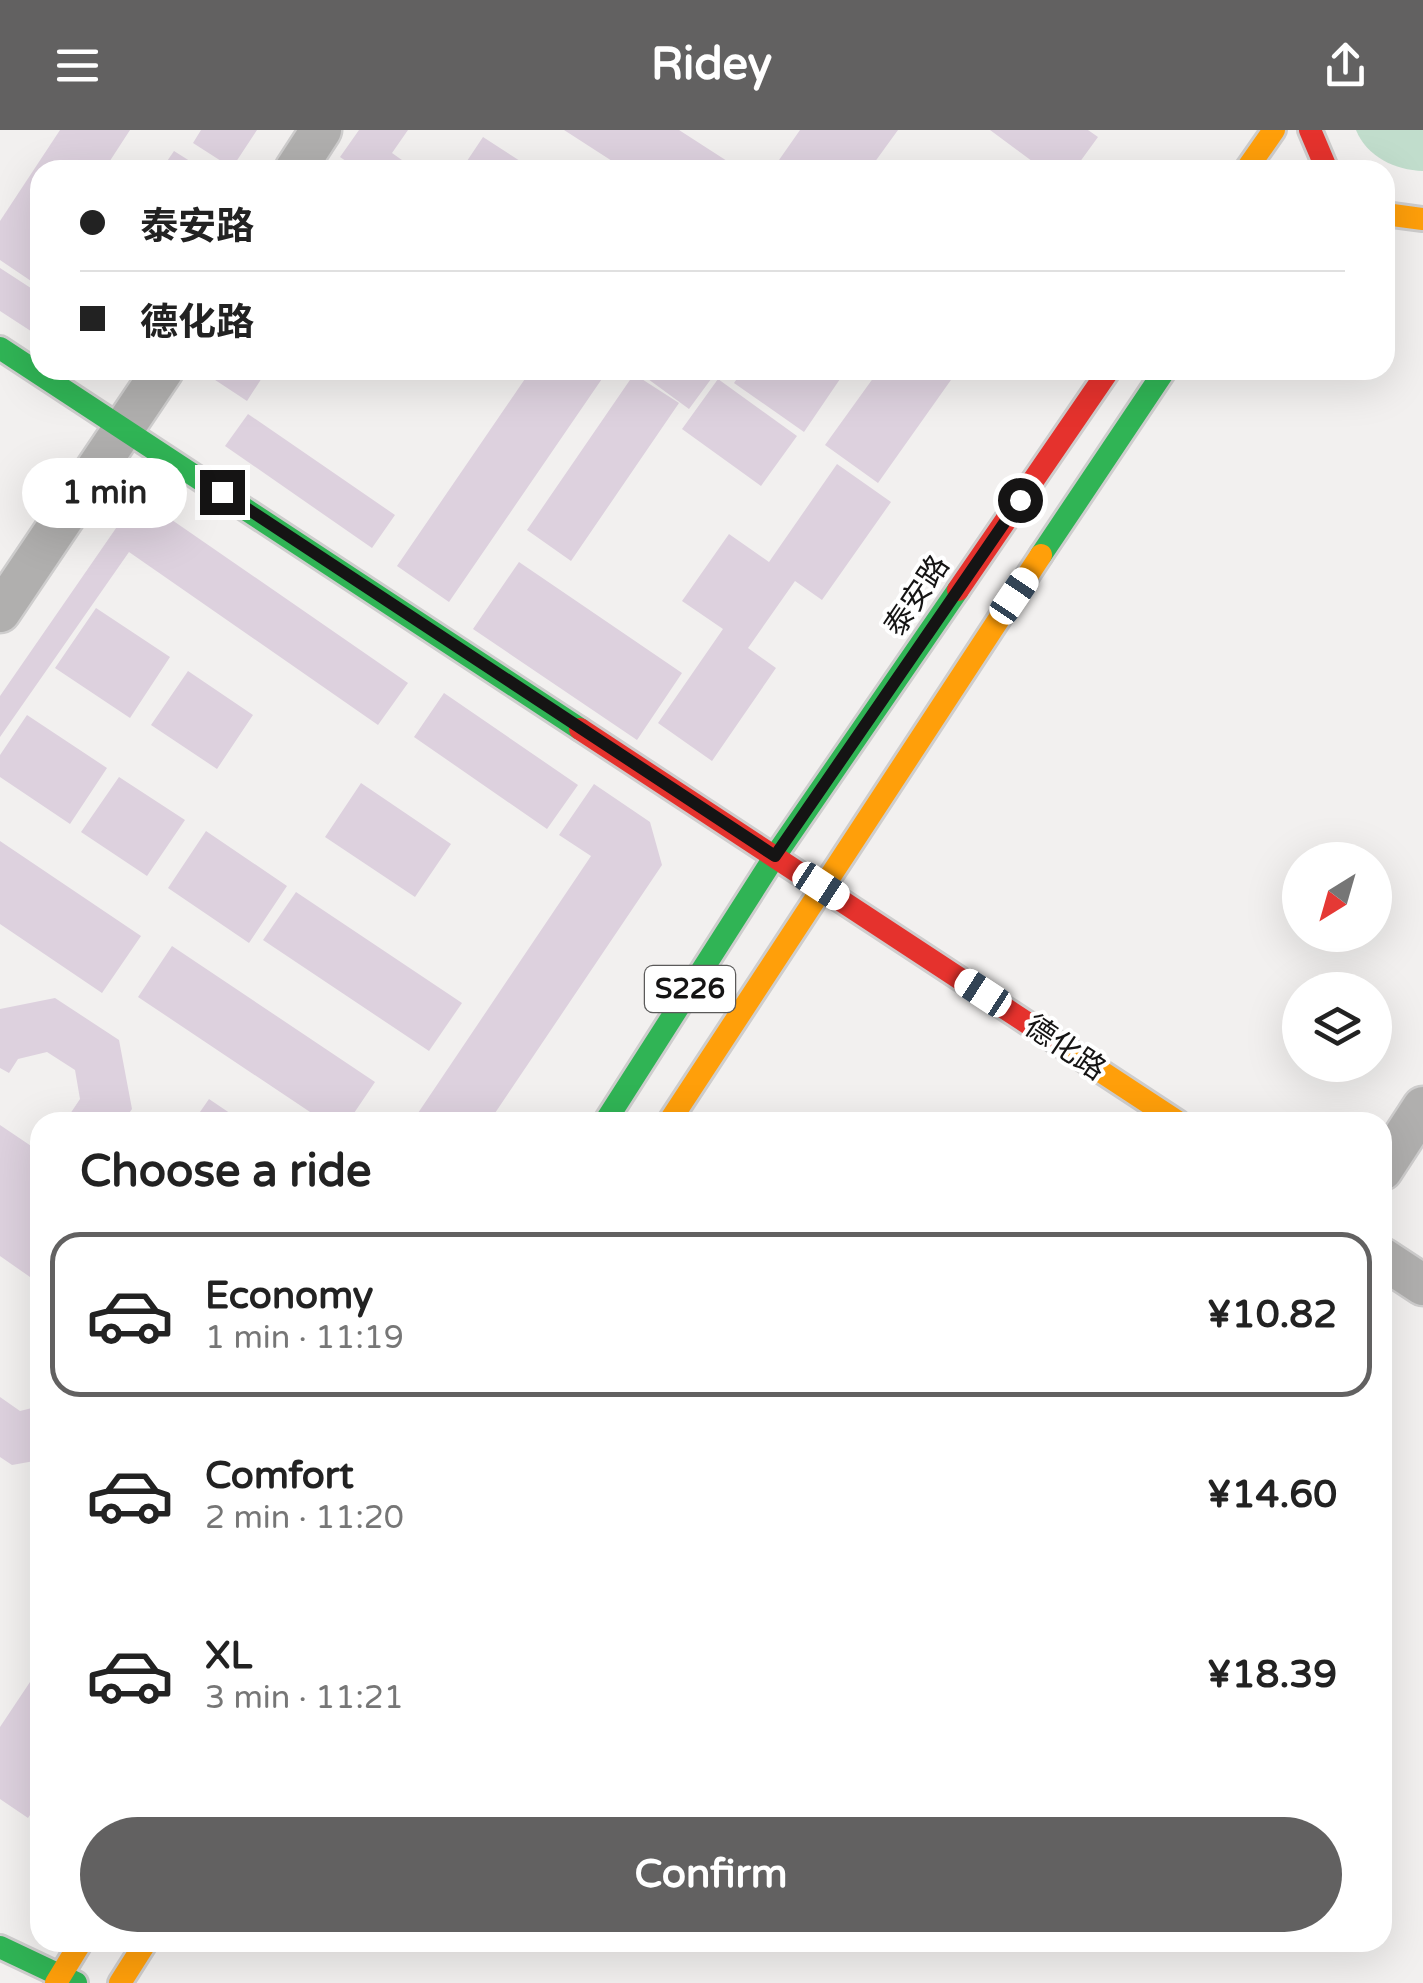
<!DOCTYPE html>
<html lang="en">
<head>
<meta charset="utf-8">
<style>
  :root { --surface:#fff; --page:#f2f2f2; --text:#222; --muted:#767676; --line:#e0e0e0; --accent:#626161 }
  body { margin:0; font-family:"Varela Round","Noto Sans SC",sans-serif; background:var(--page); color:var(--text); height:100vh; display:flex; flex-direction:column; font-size:38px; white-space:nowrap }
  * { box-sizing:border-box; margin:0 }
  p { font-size:32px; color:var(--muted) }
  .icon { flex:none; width:55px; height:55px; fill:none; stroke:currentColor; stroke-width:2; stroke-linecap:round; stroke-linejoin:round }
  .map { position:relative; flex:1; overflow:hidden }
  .drawer { position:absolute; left:30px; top:982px; width:1362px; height:840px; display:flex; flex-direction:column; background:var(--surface); border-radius:30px; box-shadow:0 10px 40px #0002 }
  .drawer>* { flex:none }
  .banner { position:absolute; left:30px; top:30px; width:1365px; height:220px; border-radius:30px; box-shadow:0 10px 40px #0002; display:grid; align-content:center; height:220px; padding:0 50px; background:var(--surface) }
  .needle { width:65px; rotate:217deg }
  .controls { position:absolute; left:1282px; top:712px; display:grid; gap:20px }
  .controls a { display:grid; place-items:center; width:110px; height:110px; border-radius:50%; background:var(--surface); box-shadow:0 10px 40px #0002; font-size:50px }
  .end { position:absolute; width:45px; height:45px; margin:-22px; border:12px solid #151414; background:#fff; box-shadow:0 0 0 5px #fff }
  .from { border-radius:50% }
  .bubble { position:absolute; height:70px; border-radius:35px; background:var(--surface); box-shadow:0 10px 40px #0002; font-size:32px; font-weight:800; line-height:70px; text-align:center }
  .car { position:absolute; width:30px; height:60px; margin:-30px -15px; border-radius:12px; box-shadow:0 0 8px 2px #0007; background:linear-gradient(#fff 24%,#345 0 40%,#fff 0 76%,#345 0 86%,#fff 0) }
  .banner b { display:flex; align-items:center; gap:35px; height:95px; font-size:38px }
  .banner b+b { border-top:2px solid var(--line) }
  .banner i { width:25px; height:25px; background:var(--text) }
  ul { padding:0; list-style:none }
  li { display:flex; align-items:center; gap:30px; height:165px; margin:0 20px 15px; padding:0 30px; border:5px solid transparent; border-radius:30px }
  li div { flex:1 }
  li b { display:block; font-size:38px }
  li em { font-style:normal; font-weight:800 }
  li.selected { border-color:var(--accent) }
  li>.icon { width:90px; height:90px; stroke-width:1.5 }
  h2 { padding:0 50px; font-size:45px; line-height:120px }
  .cta { display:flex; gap:20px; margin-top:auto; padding:20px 50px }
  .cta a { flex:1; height:115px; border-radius:60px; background:var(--accent); color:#fff; font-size:40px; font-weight:800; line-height:115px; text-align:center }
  header { display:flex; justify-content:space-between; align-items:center; height:130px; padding:0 50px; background:var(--accent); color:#fff; font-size:45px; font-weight:800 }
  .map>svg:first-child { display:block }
</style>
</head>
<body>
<header><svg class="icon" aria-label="menu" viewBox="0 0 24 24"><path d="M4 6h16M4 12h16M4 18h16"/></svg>Ridey<svg class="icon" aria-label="share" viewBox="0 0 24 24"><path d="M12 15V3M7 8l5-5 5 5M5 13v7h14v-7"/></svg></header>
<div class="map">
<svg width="1423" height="1853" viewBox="0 0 1423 1853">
  <rect width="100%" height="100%" fill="#f2f0ef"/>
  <path fill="#c1ddcc" d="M 1356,0 L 1423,0 L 1423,41 C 1395,40 1367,27 1356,0 Z"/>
  <path fill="#ddd1de" d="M 60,0 L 130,0 L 104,40 L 40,40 L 40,137 L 31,151 L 0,130 L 0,91 Z
    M 201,0 L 257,0 L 232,38 L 193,13 Z
    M 359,0 L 408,0 L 392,23 L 416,40 L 359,40 L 340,27 Z
    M 564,0 L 679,0 L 741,40 L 626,40 Z
    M 800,0 L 898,0 L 869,40 L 772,40 Z
    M 990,0 L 1088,0 L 1098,7 L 1074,40 L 1044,40 Z
    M 483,7 L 534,40 L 461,40 Z
    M 174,21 L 204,40 L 161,40 Z
    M 0,138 L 40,164 L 40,207 L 0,181 Z
    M 200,240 L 267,240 L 247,271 Z
    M 531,240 L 608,240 L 449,472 L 397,436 Z
    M 655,240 L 707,240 L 714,245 L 689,279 L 648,249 Z
    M 743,240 L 827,240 L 840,249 L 804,302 L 734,253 Z
    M 879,240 L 958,240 L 878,353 L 825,315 Z
    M 634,244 L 679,273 L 571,431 L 527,400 Z
    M 718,249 L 797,306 L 761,356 L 682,299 Z
    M 248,284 L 395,385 L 372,418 L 225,316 Z
    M 837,334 L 891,372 L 822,470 L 795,451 L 748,518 L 776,538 L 712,631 L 658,593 L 723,499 L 682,471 L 729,404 L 769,432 Z
    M 159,381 L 408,553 L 378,595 L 129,422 L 0,607 L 0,566 L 123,388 Z
    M 519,432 L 682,543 L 637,610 L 473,499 Z
    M 96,478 L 170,527 L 130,588 L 55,538 Z
    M 188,541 L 253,585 L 217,639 L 151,595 Z
    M 444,563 L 578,655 L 547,699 L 414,607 Z
    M 27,585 L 107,638 L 70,694 L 0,647 L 0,625 Z
    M 119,647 L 185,690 L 147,746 L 81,702 Z
    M 361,653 L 451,714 L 415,767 L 325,707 Z
    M 594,654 L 650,692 L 662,735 L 489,992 L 412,992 L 591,726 L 559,705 Z
    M 206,701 L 287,756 L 249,813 L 168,758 Z
    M 0,711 L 141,806 L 102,863 L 0,794 Z
    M 296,762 L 462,873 L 429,921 L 263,810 Z
    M 172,816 L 375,952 L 348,992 L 325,992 L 138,867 Z
    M 55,868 L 119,910 L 132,979 L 123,992 L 83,992 L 70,984 L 80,969 L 75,940 L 47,922 L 18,929 L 9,943 L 0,938 L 0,879 Z
    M 209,969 L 243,992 L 193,992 Z
    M 0,995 L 40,1022 L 40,1154 L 0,1126 Z
    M 0,1267 L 20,1281 L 40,1276 L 40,1330 L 12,1335 L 0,1327 Z
    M 40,1537 L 40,1670 L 28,1688 L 0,1669 L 0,1597 Z"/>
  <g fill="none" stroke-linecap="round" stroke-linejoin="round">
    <g stroke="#cecdcd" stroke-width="45">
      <path id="street" d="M 295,40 L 321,0
        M 0,482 L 163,240
        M 1382,1040 L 1423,977
        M 1382,1128 L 1423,1155"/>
    </g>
    <g stroke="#cecdcd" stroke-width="28">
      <path id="fast" d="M 0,218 L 580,599
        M 1041,425 L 1165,240
        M 605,992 L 775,726 L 958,460
        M 0,1817 L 76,1853"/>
    </g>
    <g stroke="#cecdcd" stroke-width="28">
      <path id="slow" d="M 1246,40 L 1274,0
        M 1385,84 L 1423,89
        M 1047,906 L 1178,992
        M 669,992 L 1041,425
        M 56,1853 L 81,1812
        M 120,1853 L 146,1812"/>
    </g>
    <g stroke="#cecdcd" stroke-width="28">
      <path id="jam" d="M 1310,0 L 1327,40
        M 958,460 L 1109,240
        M 580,599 L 1047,906"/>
    </g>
    <use href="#street" stroke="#b0afae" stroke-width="40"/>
    <use href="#fast" stroke="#30b455" stroke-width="22"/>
    <use href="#slow" stroke="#ff9f0a" stroke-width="22"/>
    <use href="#jam" stroke="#e5322d" stroke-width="22"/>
  </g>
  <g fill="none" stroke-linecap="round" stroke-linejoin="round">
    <path stroke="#151414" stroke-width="12" d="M 222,362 L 775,726 L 1020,370"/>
  </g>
  <g text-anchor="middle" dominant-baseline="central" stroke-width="8" stroke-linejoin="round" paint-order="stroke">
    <rect fill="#fff" stroke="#5b5a5a" stroke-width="2.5" x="645" y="836" width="90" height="46" rx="8"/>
    <g font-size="28" font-weight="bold" fill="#151414">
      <text x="690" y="859">S226</text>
    </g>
    <g font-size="30" fill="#151414" stroke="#fff">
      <text transform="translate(917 466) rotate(-56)">泰安路</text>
      <text transform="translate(1065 918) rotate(34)">德化路</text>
    </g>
  </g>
</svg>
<div class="controls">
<a><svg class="needle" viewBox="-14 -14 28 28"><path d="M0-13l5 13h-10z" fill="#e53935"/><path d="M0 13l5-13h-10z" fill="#767676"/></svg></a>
<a><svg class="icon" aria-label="layers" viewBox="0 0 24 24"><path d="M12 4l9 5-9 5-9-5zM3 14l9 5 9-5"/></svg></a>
</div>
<i class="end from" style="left:1020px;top:370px"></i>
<i class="end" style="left:222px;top:362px"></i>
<div class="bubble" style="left:22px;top:328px;width:165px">1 min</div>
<i class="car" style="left:1014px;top:466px;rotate:34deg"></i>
<i class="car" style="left:821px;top:756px;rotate:123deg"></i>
<i class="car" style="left:983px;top:863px;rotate:303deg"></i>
<div class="banner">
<b><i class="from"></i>泰安路</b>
<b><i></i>德化路</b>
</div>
<section class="drawer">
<h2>Choose a ride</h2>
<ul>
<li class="selected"><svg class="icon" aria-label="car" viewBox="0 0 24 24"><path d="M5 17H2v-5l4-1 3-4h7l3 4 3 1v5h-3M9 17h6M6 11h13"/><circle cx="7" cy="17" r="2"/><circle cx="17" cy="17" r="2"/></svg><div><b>Economy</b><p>1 min · 11:19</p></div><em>¥10.82</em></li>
<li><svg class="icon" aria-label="car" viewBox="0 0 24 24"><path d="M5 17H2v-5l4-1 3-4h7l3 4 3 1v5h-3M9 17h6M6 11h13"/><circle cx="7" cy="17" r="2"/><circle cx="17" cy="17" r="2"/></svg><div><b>Comfort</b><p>2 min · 11:20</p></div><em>¥14.60</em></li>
<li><svg class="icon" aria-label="car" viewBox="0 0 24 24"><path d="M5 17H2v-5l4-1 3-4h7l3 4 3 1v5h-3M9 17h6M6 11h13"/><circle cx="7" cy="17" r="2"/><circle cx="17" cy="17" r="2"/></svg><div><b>XL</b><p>3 min · 11:21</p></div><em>¥18.39</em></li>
</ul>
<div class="cta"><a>Confirm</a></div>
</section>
</div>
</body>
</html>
